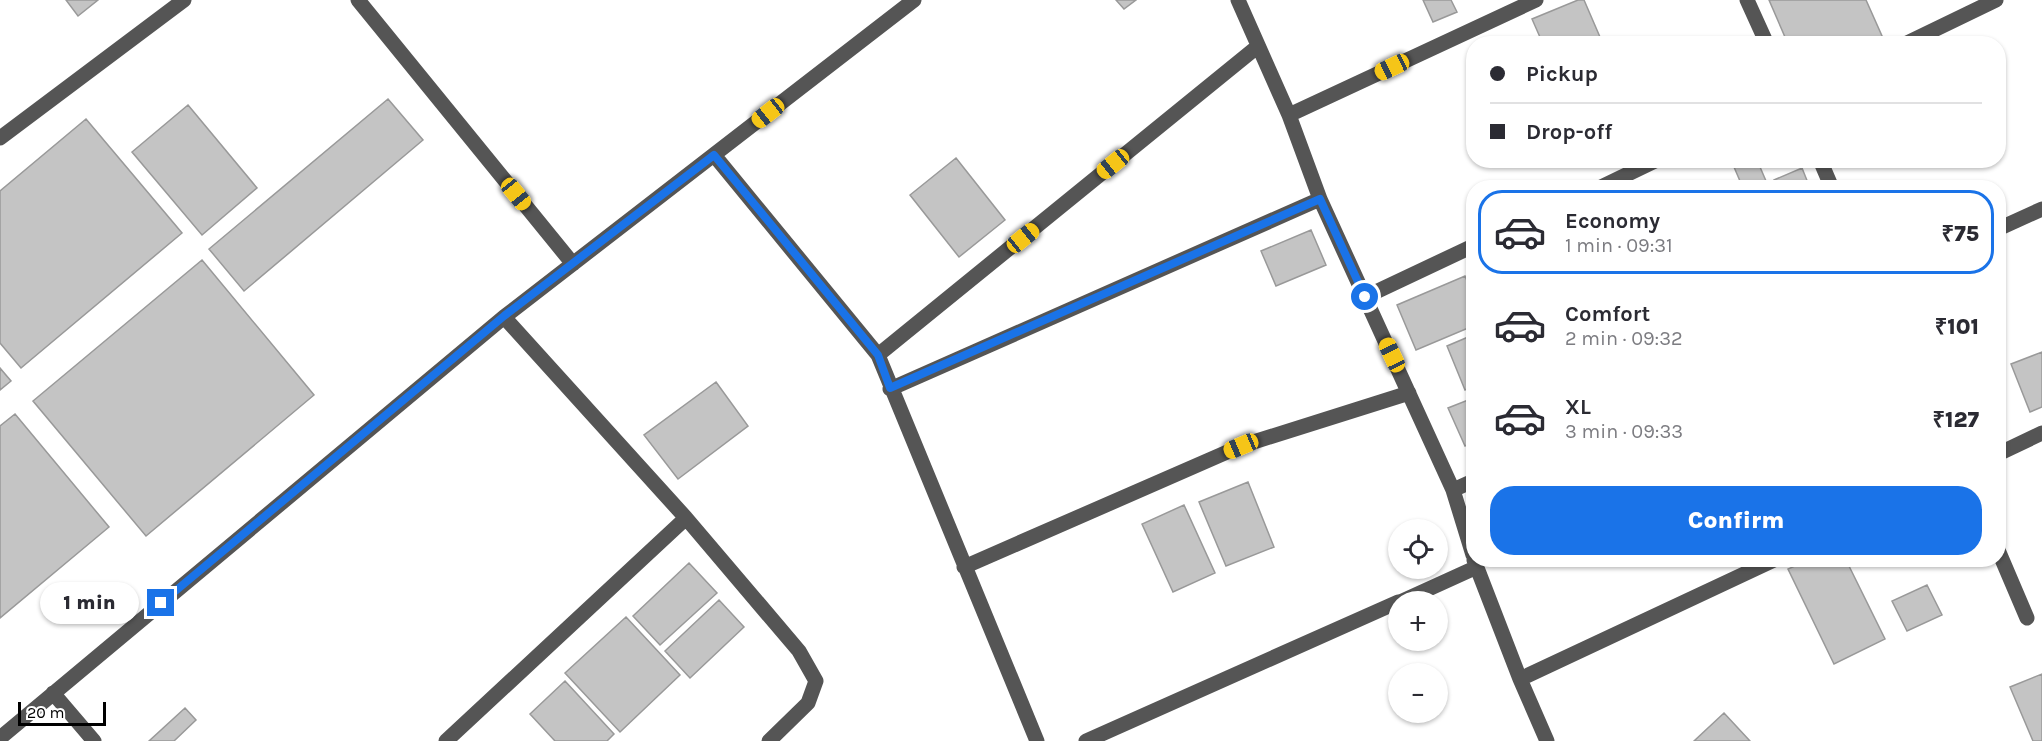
<!DOCTYPE html>
<html lang="en">
<head>
<meta charset="utf-8">
<style>
  :root { --surface:#fff; --page:#f7f7f7; --text:#2b2b33; --muted:#7c7c81; --line:#e1e1e2; --accent:#1a73e8 }
  body { margin:0; font-family:Karla,sans-serif; background:var(--page); color:var(--text); height:100vh; display:flex; flex-direction:column; font-size:22px; white-space:nowrap }
  * { box-sizing:border-box; margin:0 }
  p { font-size:20px; color:var(--muted) }
  .icon { flex:none; width:33px; height:33px; fill:none; stroke:currentColor; stroke-width:2; stroke-linecap:round; stroke-linejoin:round }
  .map { position:relative; flex:1; overflow:hidden }
  .side { position:absolute; left:1466px; top:180px; width:540px; height:387px; display:flex; flex-direction:column; background:var(--surface); border-radius:24px; box-shadow:0 2px 4px #0004 }
  .side>* { flex:none }
  .top-card { position:absolute; left:1466px; top:36px; width:540px; height:132px; border-radius:24px; box-shadow:0 2px 4px #0004; display:grid; align-content:center; height:132px; padding:0 24px; background:var(--surface) }
  .fabs { position:absolute; left:1388px; top:519px; display:grid; gap:12px }
  .fabs a { display:grid; place-items:center; width:60px; height:60px; border-radius:50%; background:var(--surface); box-shadow:0 2px 4px #0004; font-size:30px }
  .scale { position:absolute; left:18px; bottom:15px; width:88px; box-sizing:border-box; padding-left:6px; border:3px solid #000; border-top:0; font-size:16px; line-height:21px; white-space:nowrap; color:#000; -webkit-text-stroke:4px #fff; paint-order:stroke }
  .end { position:absolute; width:27px; height:27px; margin:-14px; border:8px solid #1a73e8; background:#fff; box-shadow:0 0 0 3px #fff }
  .from { border-radius:50% }
  .bubble { position:absolute; height:42px; border-radius:21px; background:var(--surface); box-shadow:0 2px 4px #0004; font-size:20px; font-weight:800; line-height:42px; text-align:center }
  .car { position:absolute; width:18px; height:36px; margin:-18px -9px; border-radius:8px; box-shadow:0 0 4px 2px #0007; background:linear-gradient(#f5c518 24%,#345 0 40%,#f5c518 0 76%,#345 0 86%,#f5c518 0) }
  .top-card b { display:flex; align-items:center; gap:21px; height:57px; font-size:22px }
  .top-card b+b { border-top:2px solid var(--line) }
  .top-card i { width:15px; height:15px; background:var(--text) }
  ul { padding:10px 0 0; list-style:none }
  li { display:flex; align-items:center; gap:18px; height:84px; margin:0 12px 9px; padding:0 12px; border:3px solid transparent; border-radius:24px }
  li div { flex:1 }
  li b { display:block; font-size:22px }
  li em { font-style:normal; font-weight:800 }
  li.selected { border-color:var(--accent) }
  li>.icon { width:54px; height:54px; stroke-width:1.5 }
  .cta { display:flex; gap:12px; margin-top:auto; padding:12px 24px }
  .cta a { flex:1; height:69px; border-radius:24px; background:var(--accent); color:#fff; font-size:24px; font-weight:800; line-height:69px; text-align:center }
  .map>svg:first-child { display:block }
</style>
</head>
<body>
<div class="map">
<svg width="2042" height="741" viewBox="0 0 2042 741">
  <rect width="100%" height="100%" fill="#fff"/>
  <path fill="#c4c4c4" stroke="#999" stroke-width="1.5" d="M 66,0 L 98,0 L 78,16 Z
    M 1116,0 L 1136,0 L 1124,9 Z
    M 1423,0 L 1451,0 L 1457,12 L 1433,22 Z
    M 1578,0 L 1584,0 L 1603,44 L 1543,44 L 1532,19 Z
    M 1769,0 L 1866,0 L 1882,36 L 1865,44 L 1788,44 Z
    M 388,99 L 423,140 L 244,291 L 209,249 Z
    M 188,105 L 257,188 L 202,235 L 132,152 Z
    M 86,119 L 182,233 L 21,368 L 0,343 L 0,191 Z
    M 956,158 L 1005,220 L 959,257 L 910,195 Z
    M 1731,160 L 1757,160 L 1769,188 L 1743,188 Z
    M 1802,168 L 1810,188 L 1777,188 L 1774,180 Z
    M 1311,230 L 1326,265 L 1276,286 L 1261,251 Z
    M 202,260 L 314,395 L 146,536 L 33,401 Z
    M 1465,276 L 1473,295 L 1473,326 L 1416,350 L 1397,305 Z
    M 1473,335 L 1473,386 L 1465,390 L 1447,346 Z
    M 2042,352 L 2042,407 L 2030,412 L 2011,364 Z
    M 0,368 L 11,381 L 0,390 Z
    M 716,382 L 748,426 L 678,479 L 644,435 Z
    M 1473,398 L 1473,442 L 1465,446 L 1448,408 Z
    M 15,414 L 109,527 L 0,618 L 0,426 Z
    M 1248,482 L 1274,547 L 1226,566 L 1199,502 Z
    M 1184,505 L 1215,573 L 1173,592 L 1142,524 Z
    M 1808,560 L 1846,560 L 1885,639 L 1834,664 L 1788,569 Z
    M 689,563 L 717,593 L 660,645 L 633,616 Z
    M 1927,585 L 1942,615 L 1907,631 L 1892,601 Z
    M 719,600 L 744,627 L 690,678 L 665,651 Z
    M 626,617 L 680,675 L 620,732 L 565,673 Z
    M 2042,674 L 2042,741 L 2033,741 L 2010,687 Z
    M 565,681 L 614,734 L 607,741 L 555,741 L 530,714 Z
    M 185,708 L 196,720 L 174,741 L 149,741 Z
    M 1724,713 L 1750,741 L 1694,741 Z"/>
  <g fill="none" stroke-linecap="round" stroke-linejoin="round">
    <path stroke="#555" stroke-width="15" d="M 358,0 L 573,264
      M 1238,0 L 1289,115 L 1320,199 L 1453,490 L 1473,555
      M 1747,0 L 1767,44
      M 1905,44 L 1996,0
      M 1289,115 L 1536,0
      M 0,138 L 184,0
      M 714,155 L 878,355 L 1037,741
      M 1820,160 L 1832,188
      M 1599,188 L 1657,160
      M 1998,229 L 2042,209
      M 1365,297 L 1473,246
      M 504,317 L 686,518 L 799,651 L 816,681 L 808,703 L 769,741
      M 878,355 L 1257,47
      M 890,389 L 1320,199
      M 1998,454 L 2042,433
      M 1453,490 L 1473,481
      M 1998,550 L 2027,618
      M 1474,560 L 1520,679 L 1547,741
      M 964,567 L 1241,446 L 1409,393
      M 1400,602 L 1477,567
      M 1520,679 L 1774,560
      M 53,693 L 94,741
      M 0,738 L 504,317 L 914,0
      M 446,741 L 686,518
      M 1086,741 L 1398,602"/>
  </g>
  <g fill="none" stroke-linecap="round" stroke-linejoin="round">
    <path stroke="#1a73e8" stroke-width="8" d="M 161,603 L 504,316 L 714,155 L 878,355 L 890,388 L 1320,199 L 1365,297"/>
  </g>
</svg>
<div class="fabs">
<a><svg class="icon" aria-label="locate" viewBox="0 0 24 24"><circle cx="12" cy="12" r="6"/><path d="M12 2v4M12 18v4M2 12h4M18 12h4"/></svg></a>
<a>+</a>
<a>−</a>
</div>
<div class="scale">20 m</div>
<i class="end from" style="left:1365px;top:297px"></i>
<i class="end" style="left:161px;top:603px"></i>
<div class="bubble" style="left:40px;top:582px;width:99px">1 min</div>
<i class="car" style="left:1392px;top:67px;rotate:245deg"></i>
<i class="car" style="left:768px;top:113px;rotate:232deg"></i>
<i class="car" style="left:1113px;top:164px;rotate:231deg"></i>
<i class="car" style="left:516px;top:194px;rotate:141deg"></i>
<i class="car" style="left:1023px;top:238px;rotate:51deg"></i>
<i class="car" style="left:1392px;top:355px;rotate:335deg"></i>
<i class="car" style="left:1241px;top:446px;rotate:247deg"></i>
<div class="top-card">
<b><i class="from"></i>Pickup</b>
<b><i></i>Drop-off</b>
</div>
<section class="side">
<ul>
<li class="selected"><svg class="icon" aria-label="car" viewBox="0 0 24 24"><path d="M5 17H2v-5l4-1 3-4h7l3 4 3 1v5h-3M9 17h6M6 11h13"/><circle cx="7" cy="17" r="2"/><circle cx="17" cy="17" r="2"/></svg><div><b>Economy</b><p>1 min · 09:31</p></div><em>₹75</em></li>
<li><svg class="icon" aria-label="car" viewBox="0 0 24 24"><path d="M5 17H2v-5l4-1 3-4h7l3 4 3 1v5h-3M9 17h6M6 11h13"/><circle cx="7" cy="17" r="2"/><circle cx="17" cy="17" r="2"/></svg><div><b>Comfort</b><p>2 min · 09:32</p></div><em>₹101</em></li>
<li><svg class="icon" aria-label="car" viewBox="0 0 24 24"><path d="M5 17H2v-5l4-1 3-4h7l3 4 3 1v5h-3M9 17h6M6 11h13"/><circle cx="7" cy="17" r="2"/><circle cx="17" cy="17" r="2"/></svg><div><b>XL</b><p>3 min · 09:33</p></div><em>₹127</em></li>
</ul>
<div class="cta"><a>Confirm</a></div>
</section>
</div>
</body>
</html>
